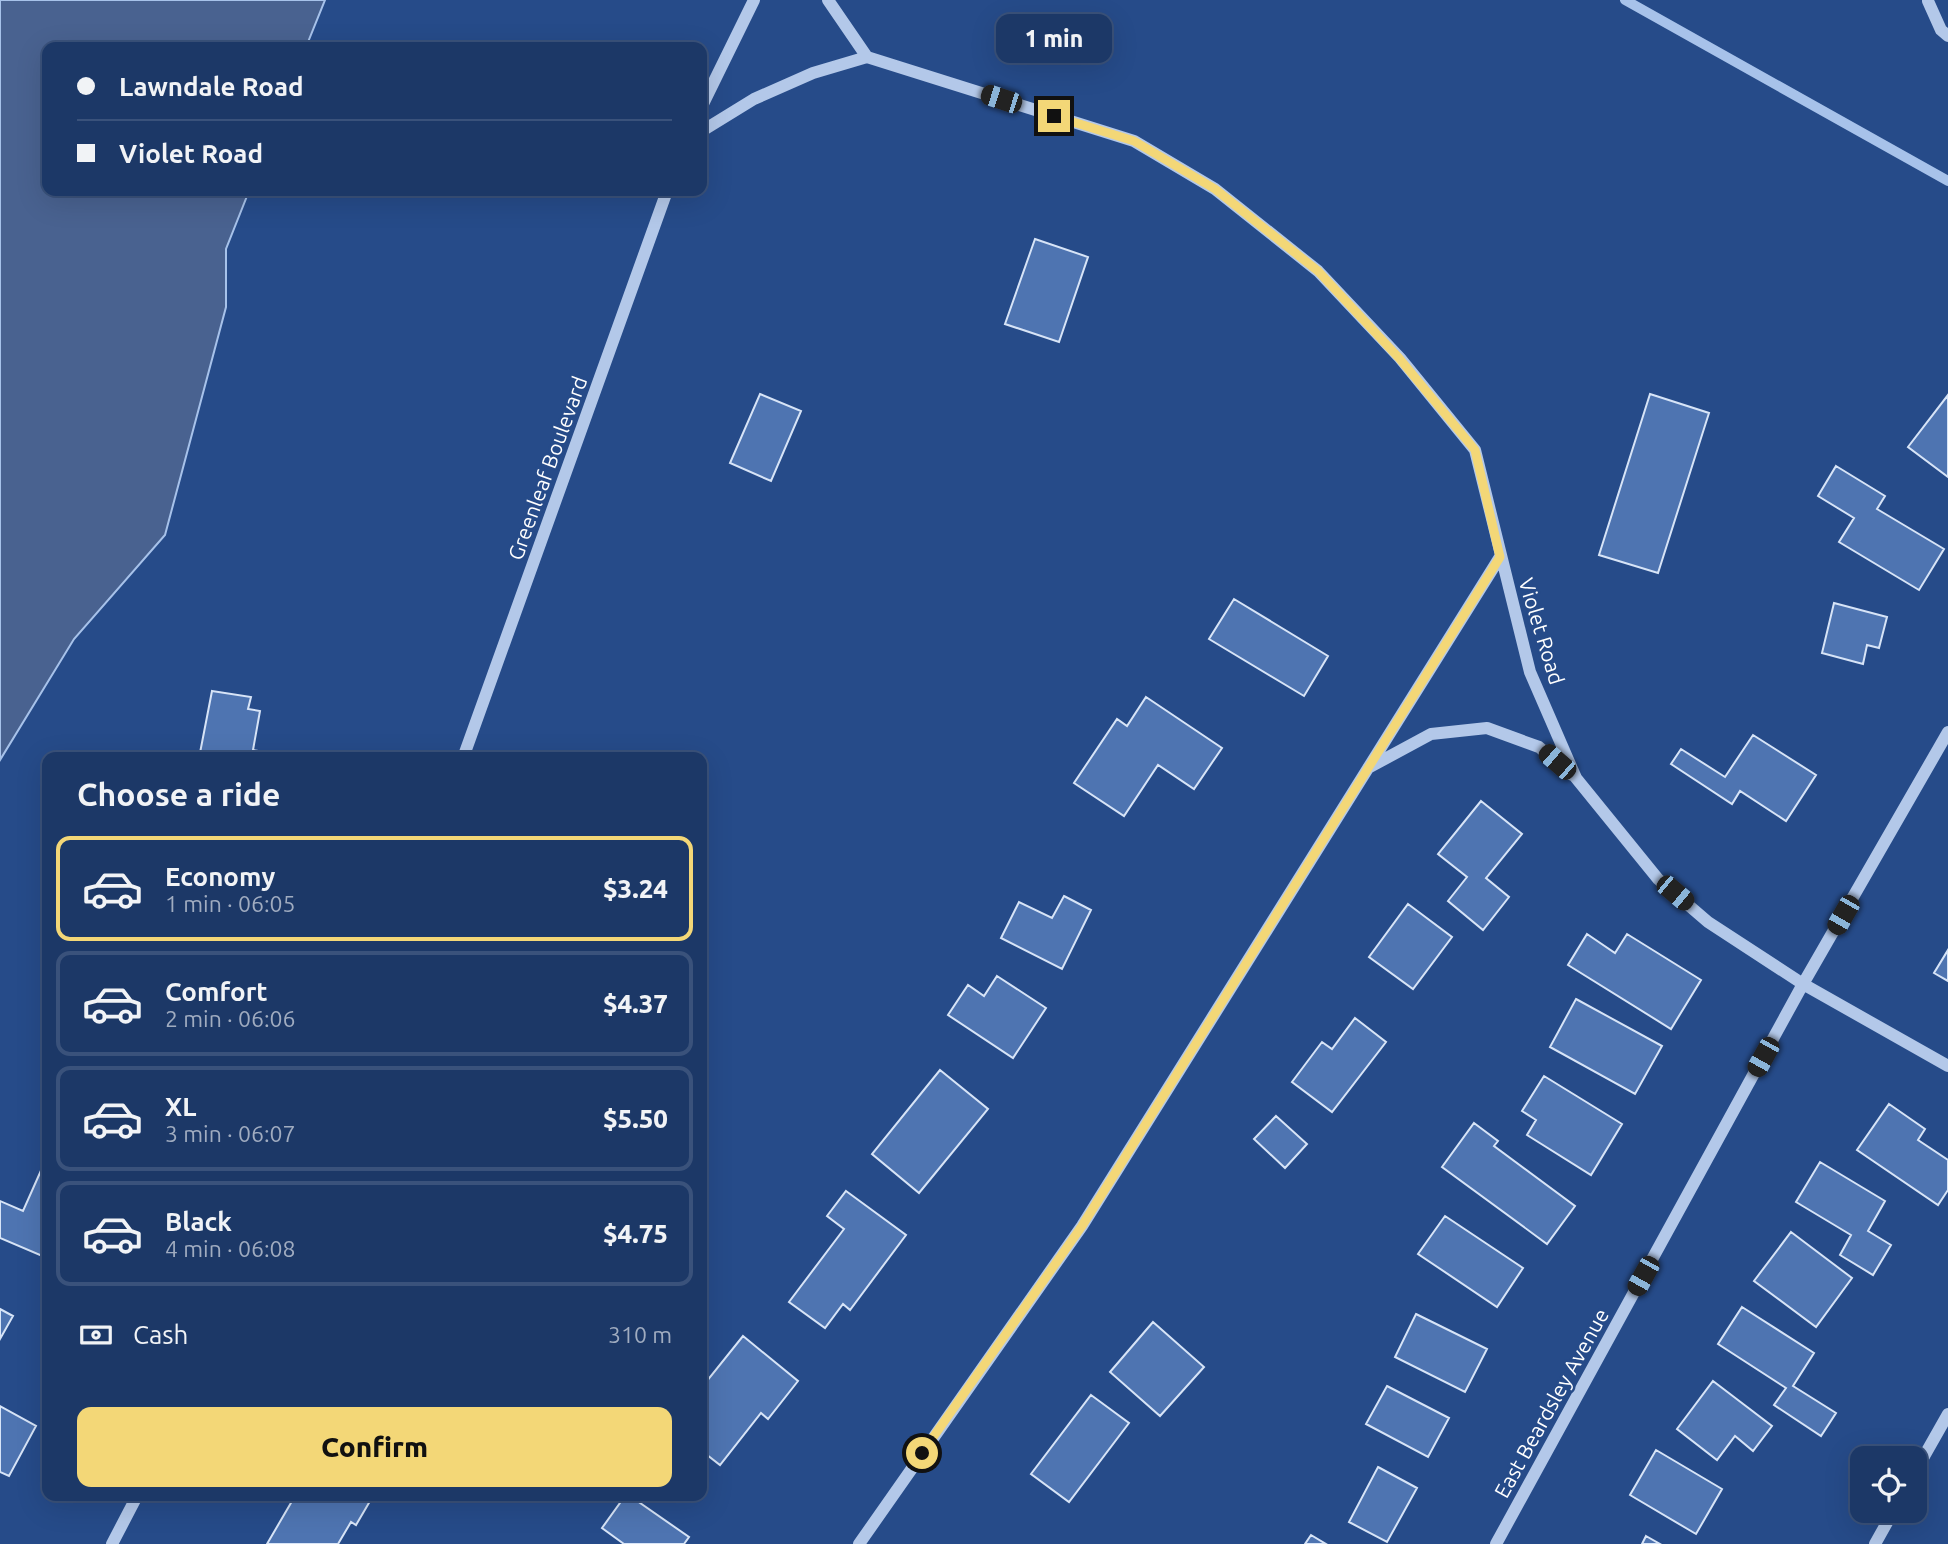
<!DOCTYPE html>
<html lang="en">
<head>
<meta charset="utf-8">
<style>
  :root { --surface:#1c3867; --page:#253f6d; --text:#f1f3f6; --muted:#a0acc0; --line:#3a527b; --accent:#f3d777 }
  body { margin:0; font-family:Ubuntu,sans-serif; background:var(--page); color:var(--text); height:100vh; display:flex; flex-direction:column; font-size:26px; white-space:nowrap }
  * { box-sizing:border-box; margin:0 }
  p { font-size:23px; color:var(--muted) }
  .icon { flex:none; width:38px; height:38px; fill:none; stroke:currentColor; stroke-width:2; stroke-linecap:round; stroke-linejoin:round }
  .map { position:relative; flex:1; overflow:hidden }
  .drawer { position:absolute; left:42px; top:752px; width:665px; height:749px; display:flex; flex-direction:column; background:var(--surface); border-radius:14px; box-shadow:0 7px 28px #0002,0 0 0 2px var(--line) }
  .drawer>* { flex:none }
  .hud { position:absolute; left:42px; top:42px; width:665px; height:154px; border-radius:14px; box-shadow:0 7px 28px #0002,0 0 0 2px var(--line); display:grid; align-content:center; height:154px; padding:0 35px; background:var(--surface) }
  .buttons { position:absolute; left:1850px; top:1446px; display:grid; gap:14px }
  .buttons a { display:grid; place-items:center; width:77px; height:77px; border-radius:14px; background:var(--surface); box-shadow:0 7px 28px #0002,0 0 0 2px var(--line); font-size:35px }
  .end { position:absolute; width:32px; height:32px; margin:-16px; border:9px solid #f3d777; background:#111; box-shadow:0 0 0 4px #111 }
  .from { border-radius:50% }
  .bubble { position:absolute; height:49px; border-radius:14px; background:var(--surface); box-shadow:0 7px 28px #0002,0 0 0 2px var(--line); font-size:23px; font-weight:800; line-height:49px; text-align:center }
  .car { position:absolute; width:21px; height:42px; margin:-21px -10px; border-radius:9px; box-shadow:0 0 5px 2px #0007; background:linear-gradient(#222 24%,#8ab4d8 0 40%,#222 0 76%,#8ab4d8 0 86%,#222 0) }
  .hud b { display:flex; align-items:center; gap:24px; height:66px; font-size:26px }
  .hud b+b { border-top:2px solid var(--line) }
  .hud i { width:18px; height:18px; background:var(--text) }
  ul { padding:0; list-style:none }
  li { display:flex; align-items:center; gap:21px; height:105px; margin:0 14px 10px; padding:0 21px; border:4px solid var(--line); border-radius:14px }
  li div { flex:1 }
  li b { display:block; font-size:26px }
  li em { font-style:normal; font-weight:800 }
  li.selected { border-color:var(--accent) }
  li>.icon { width:63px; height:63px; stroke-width:1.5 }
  h2 { padding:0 35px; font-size:32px; line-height:84px }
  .pay { display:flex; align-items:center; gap:18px; height:77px; padding:0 35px; font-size:26px }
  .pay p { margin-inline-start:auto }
  .action { display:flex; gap:14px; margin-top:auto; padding:14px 35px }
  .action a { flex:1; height:80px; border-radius:14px; background:var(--accent); color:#111; font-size:28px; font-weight:800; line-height:80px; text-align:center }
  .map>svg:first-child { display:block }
</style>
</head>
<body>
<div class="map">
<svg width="1948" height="1544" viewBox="0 0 1948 1544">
  <rect width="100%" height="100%" fill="#264b89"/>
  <path fill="#496290" stroke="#a7c2ea" stroke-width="2" d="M 0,0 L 325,0 L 306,47 L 47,47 L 47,191 L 249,191 L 226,249 L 226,307 L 165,535 L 74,639 L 0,760 Z"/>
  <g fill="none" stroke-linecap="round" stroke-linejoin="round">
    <path stroke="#a7c2ea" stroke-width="10" d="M 1625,0 L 1948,181"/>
  </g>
  <path fill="#4e74b1" stroke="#d7e4f7" stroke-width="2" d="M 1035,239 L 1088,257 L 1059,342 L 1005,324 Z
    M 760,394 L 801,411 L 771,481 L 730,463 Z
    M 1650,394 L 1709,413 L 1658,573 L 1599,555 Z
    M 1948,395 L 1948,477 L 1908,447 Z
    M 1836,466 L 1885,496 L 1877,509 L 1944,549 L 1919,590 L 1839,542 L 1854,518 L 1818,496 Z
    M 1234,599 L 1328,656 L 1304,696 L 1209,639 Z
    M 1834,603 L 1887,617 L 1879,648 L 1867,645 L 1863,664 L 1822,653 Z
    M 212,691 L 251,697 L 248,709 L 260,711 L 253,750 L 271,753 L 270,758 L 199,758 Z
    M 1146,697 L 1222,748 L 1194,789 L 1158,765 L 1124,816 L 1074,783 L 1117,719 L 1127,726 Z
    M 1753,735 L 1816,775 L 1786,821 L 1740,791 L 1732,804 L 1671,764 L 1681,749 L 1725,777 Z
    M 1481,801 L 1522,834 L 1486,878 L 1509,897 L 1483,930 L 1448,901 L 1467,877 L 1438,854 Z
    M 1064,896 L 1091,910 L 1062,969 L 1001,938 L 1019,902 L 1052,918 Z
    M 1408,904 L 1452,937 L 1413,989 L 1369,957 Z
    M 1587,934 L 1615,953 L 1627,934 L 1701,980 L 1671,1029 L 1568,965 Z
    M 1948,950 L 1948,981 L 1934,973 Z
    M 997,976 L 1046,1008 L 1013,1058 L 948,1015 L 968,985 L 984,996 Z
    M 1576,999 L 1662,1046 L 1635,1094 L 1550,1047 Z
    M 1355,1018 L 1386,1042 L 1332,1112 L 1292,1082 L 1322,1042 L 1332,1049 Z
    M 940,1070 L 988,1109 L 919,1193 L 872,1154 Z
    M 1544,1076 L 1622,1124 L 1591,1175 L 1527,1135 L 1536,1120 L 1522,1111 Z
    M 1889,1104 L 1925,1129 L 1918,1140 L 1948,1160 L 1948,1190 L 1938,1205 L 1857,1150 Z
    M 1276,1116 L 1307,1144 L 1285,1168 L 1254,1139 Z
    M 1474,1123 L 1498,1141 L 1494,1146 L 1575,1206 L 1547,1244 L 1442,1167 Z
    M 47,1157 L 47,1258 L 0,1238 L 0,1201 L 23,1211 Z
    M 1820,1162 L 1885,1201 L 1868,1231 L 1891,1245 L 1873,1275 L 1840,1255 L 1851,1235 L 1796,1202 Z
    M 846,1191 L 906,1235 L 850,1310 L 843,1304 L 825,1328 L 789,1302 L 844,1229 L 827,1216 Z
    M 1445,1216 L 1523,1268 L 1497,1307 L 1418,1254 Z
    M 1791,1232 L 1852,1278 L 1816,1327 L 1754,1281 Z
    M 1742,1307 L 1814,1353 L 1793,1386 L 1836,1413 L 1821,1436 L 1774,1405 L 1786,1388 L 1718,1344 Z
    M 0,1309 L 13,1316 L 0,1339 Z
    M 1416,1314 L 1487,1349 L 1465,1392 L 1395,1357 Z
    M 1153,1322 L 1204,1367 L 1160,1416 L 1110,1372 Z
    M 743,1336 L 798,1381 L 768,1419 L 761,1413 L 720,1465 L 702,1451 L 702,1387 Z
    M 1713,1381 L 1772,1426 L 1753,1451 L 1735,1436 L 1717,1460 L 1677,1429 Z
    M 1387,1386 L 1449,1418 L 1428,1457 L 1366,1424 Z
    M 1091,1395 L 1129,1423 L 1069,1502 L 1031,1474 Z
    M 0,1406 L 36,1426 L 9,1476 L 0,1472 Z
    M 1656,1450 L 1722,1489 L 1696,1534 L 1630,1495 Z
    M 1378,1467 L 1417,1488 L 1387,1542 L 1349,1522 Z
    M 295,1496 L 373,1496 L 356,1525 L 351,1522 L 338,1544 L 267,1544 Z
    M 625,1496 L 630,1496 L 689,1537 L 684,1544 L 624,1544 L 602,1528 Z
    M 1311,1535 L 1326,1544 L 1305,1544 Z
    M 1646,1536 L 1660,1544 L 1642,1544 Z"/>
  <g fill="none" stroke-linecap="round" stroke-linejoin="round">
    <path stroke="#b3c8e9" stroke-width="12" d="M 828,0 L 867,57 L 1134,141 L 1215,189 L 1318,271 L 1400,358 L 1475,450 L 1530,672 L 1576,778 L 1658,879 L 1708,922 L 1803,984 L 1948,1066
      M 1928,1 L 1941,30 L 1948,36
      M 702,106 L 754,0
      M 702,131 L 754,99 L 813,73 L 867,57
      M 463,758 L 667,191
      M 1368,768 L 1431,734 L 1487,728 L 1539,747 L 1572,775
      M 1914,1474 L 1948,1414
      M 112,1544 L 137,1496
      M 859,1544 L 1082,1226 L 1500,557
      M 1496,1544 L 1803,984 L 1948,732
      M 1875,1544 L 1894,1510"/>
  </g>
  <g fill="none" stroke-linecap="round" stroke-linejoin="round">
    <path stroke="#f3d777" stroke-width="9" d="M 922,1453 L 1082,1226 L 1500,557 L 1475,450 L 1399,358 L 1318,271 L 1215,189 L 1134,141 L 1054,116"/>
  </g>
  <g text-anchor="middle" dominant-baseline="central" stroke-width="5" stroke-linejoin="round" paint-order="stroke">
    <g font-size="21" fill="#fff" stroke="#264b89">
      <text transform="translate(547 468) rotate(-70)">Greenleaf Boulevard</text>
      <text transform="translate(1542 631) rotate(73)">Violet Road</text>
      <text transform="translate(1551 1403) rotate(-61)">East Beardsley Avenue</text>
    </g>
  </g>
</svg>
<div class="buttons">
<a><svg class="icon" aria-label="locate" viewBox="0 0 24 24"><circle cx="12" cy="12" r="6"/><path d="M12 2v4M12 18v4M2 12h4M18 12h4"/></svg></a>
</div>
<i class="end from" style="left:922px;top:1453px"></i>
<i class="end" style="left:1054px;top:116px"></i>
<div class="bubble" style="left:996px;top:14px;width:116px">1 min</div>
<i class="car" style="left:1001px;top:99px;rotate:288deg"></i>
<i class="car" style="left:1557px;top:762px;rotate:311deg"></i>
<i class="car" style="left:1675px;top:893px;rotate:130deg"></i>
<i class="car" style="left:1843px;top:915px;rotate:210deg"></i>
<i class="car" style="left:1763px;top:1057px;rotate:209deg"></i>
<i class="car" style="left:1643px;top:1276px;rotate:209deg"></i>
<div class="hud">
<b><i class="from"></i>Lawndale Road</b>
<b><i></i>Violet Road</b>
</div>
<section class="drawer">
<h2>Choose a ride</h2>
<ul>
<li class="selected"><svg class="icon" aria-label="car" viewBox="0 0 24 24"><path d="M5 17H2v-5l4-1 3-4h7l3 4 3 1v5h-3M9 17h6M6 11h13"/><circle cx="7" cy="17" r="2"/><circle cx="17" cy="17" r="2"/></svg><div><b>Economy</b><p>1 min · 06:05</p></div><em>$3.24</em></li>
<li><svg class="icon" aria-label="car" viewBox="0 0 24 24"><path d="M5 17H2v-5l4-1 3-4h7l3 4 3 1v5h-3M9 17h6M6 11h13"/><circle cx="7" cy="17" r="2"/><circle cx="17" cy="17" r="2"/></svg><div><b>Comfort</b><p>2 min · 06:06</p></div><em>$4.37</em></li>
<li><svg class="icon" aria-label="car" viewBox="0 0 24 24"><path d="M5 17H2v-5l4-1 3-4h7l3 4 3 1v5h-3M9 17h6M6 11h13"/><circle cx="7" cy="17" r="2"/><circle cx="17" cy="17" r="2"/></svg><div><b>XL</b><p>3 min · 06:07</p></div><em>$5.50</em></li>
<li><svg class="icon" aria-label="car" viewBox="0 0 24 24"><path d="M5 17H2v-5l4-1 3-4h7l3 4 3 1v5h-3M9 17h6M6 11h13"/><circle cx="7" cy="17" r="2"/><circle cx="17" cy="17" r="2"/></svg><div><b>Black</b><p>4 min · 06:08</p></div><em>$4.75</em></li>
</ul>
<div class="pay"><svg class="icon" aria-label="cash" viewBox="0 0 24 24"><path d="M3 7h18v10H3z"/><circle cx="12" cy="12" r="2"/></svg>Cash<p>310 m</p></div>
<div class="action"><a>Confirm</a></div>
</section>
</div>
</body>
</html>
